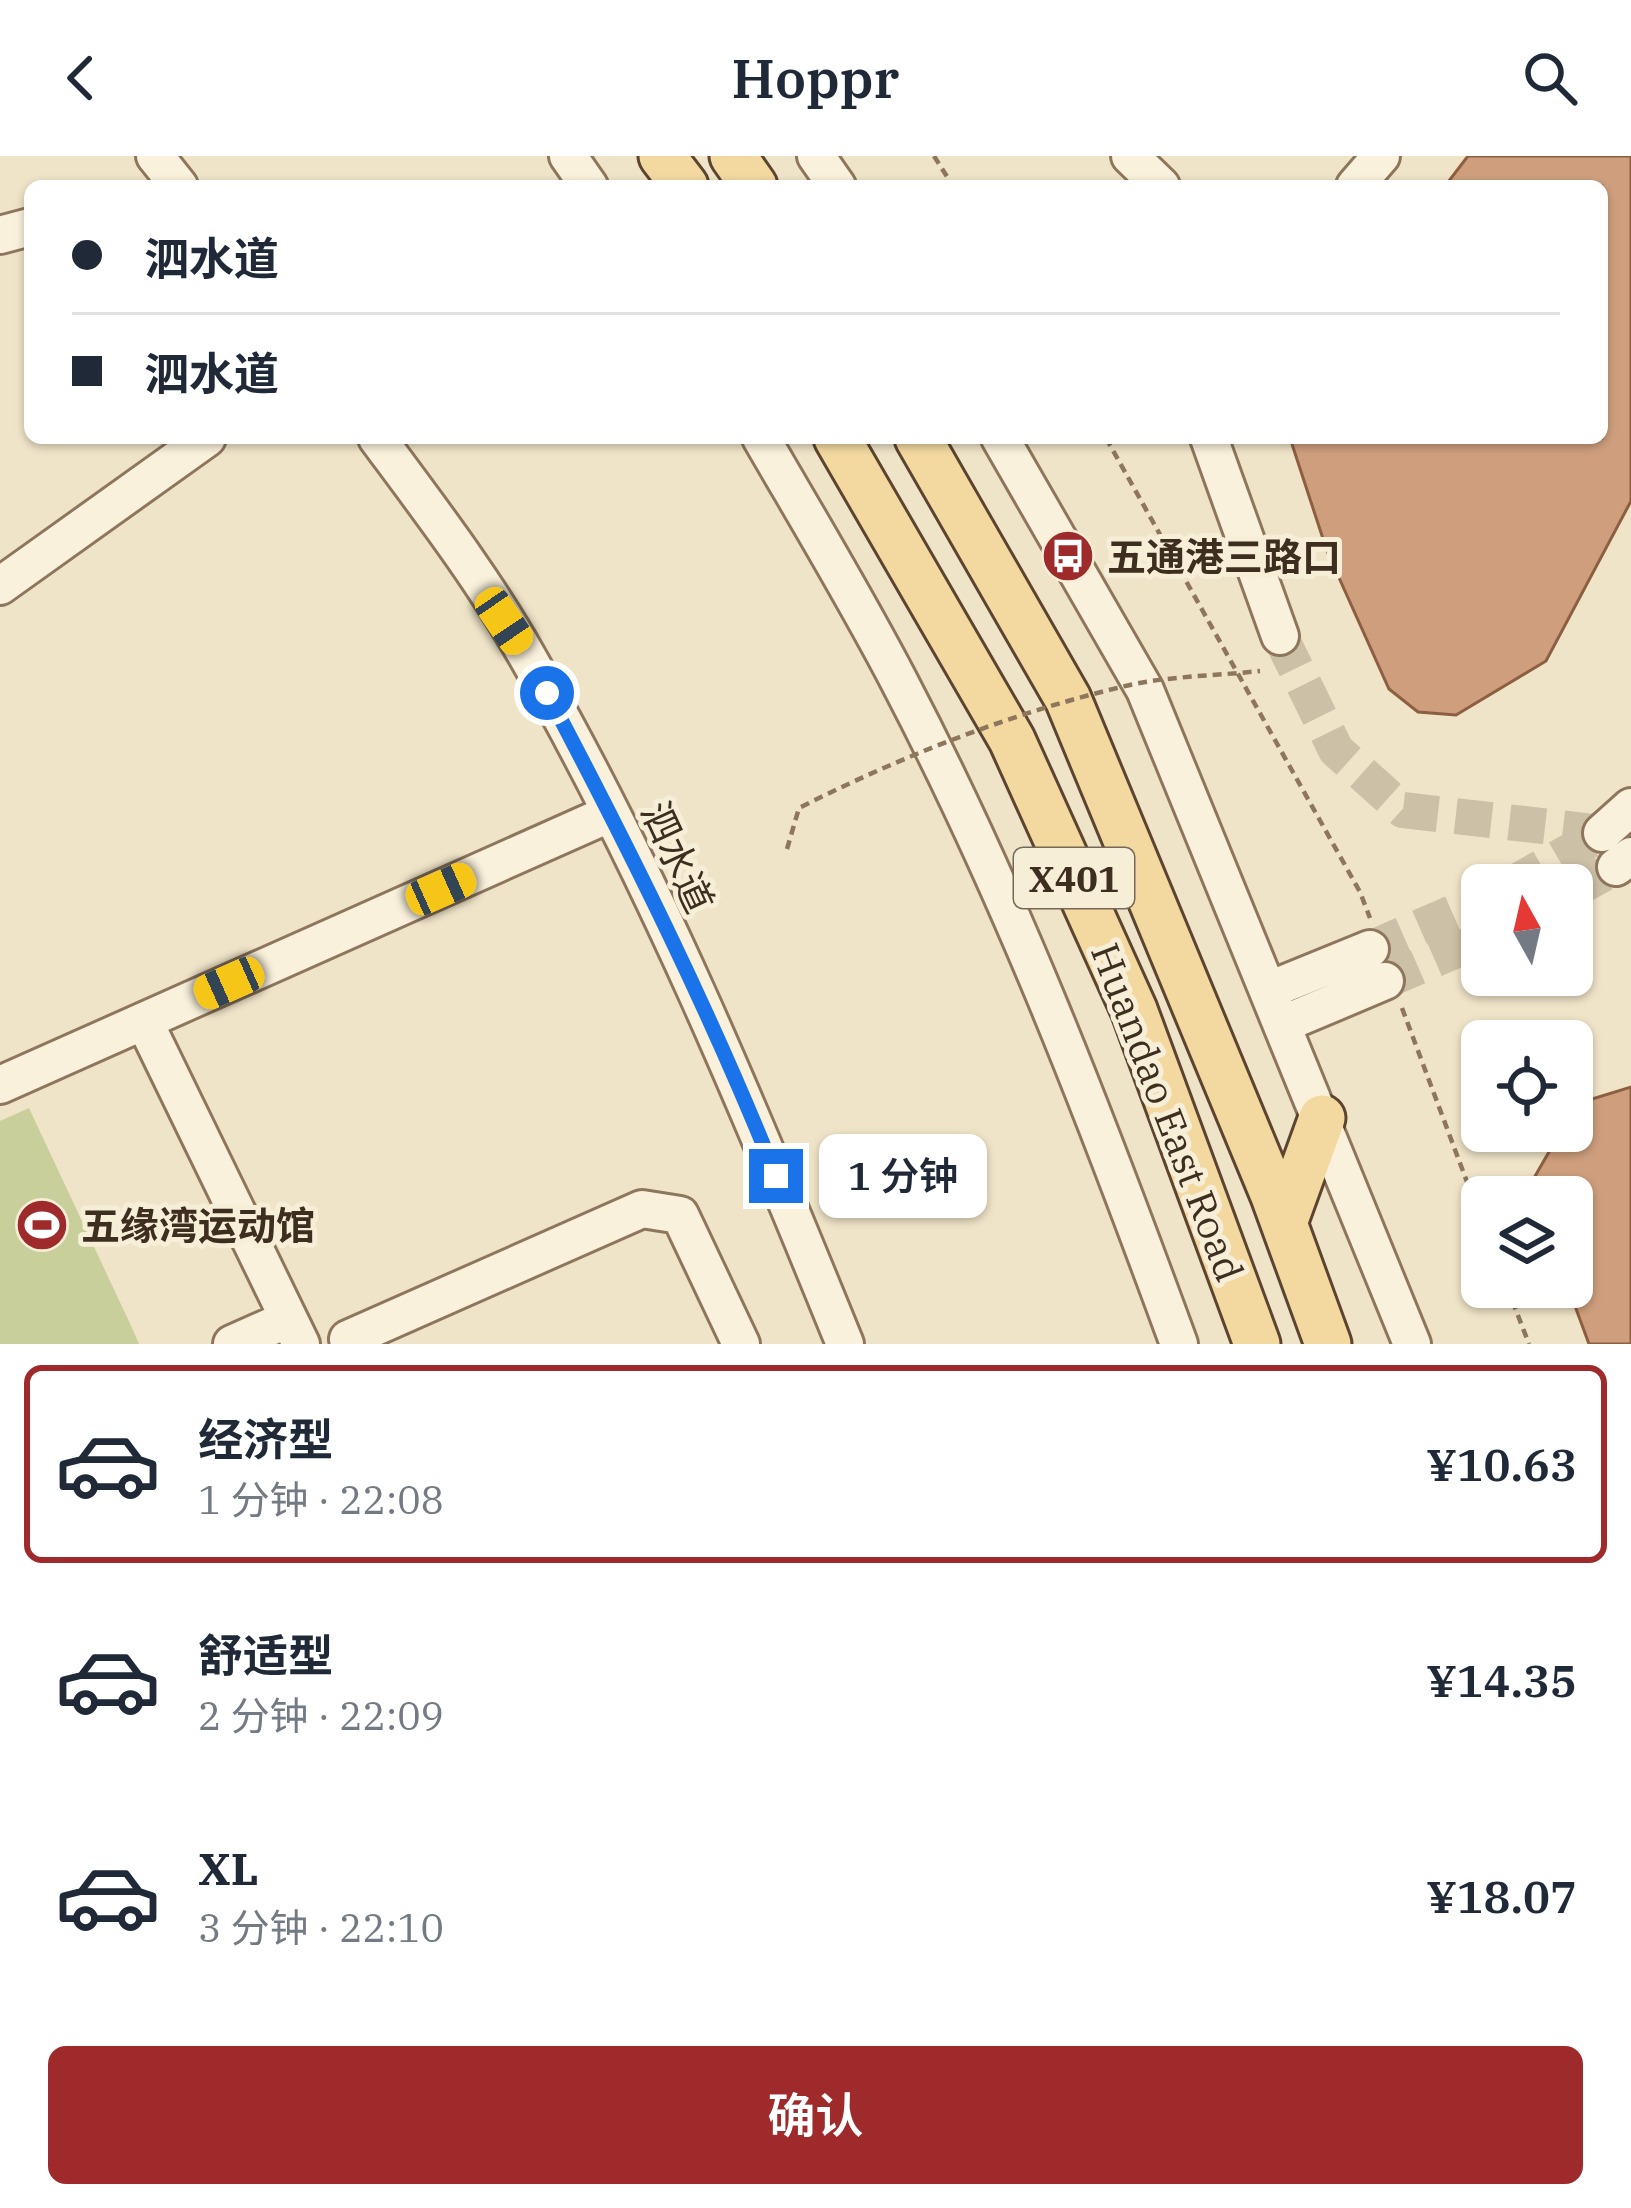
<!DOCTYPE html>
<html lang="zh">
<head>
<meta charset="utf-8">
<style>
  :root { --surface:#fff; --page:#f6f6f7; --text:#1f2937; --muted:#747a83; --line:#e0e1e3; --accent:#9e2a2b }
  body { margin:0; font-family:"IBM Plex Serif","Noto Sans SC",serif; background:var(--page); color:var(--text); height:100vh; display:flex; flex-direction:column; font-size:45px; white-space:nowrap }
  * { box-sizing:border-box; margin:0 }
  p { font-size:39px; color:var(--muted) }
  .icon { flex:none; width:66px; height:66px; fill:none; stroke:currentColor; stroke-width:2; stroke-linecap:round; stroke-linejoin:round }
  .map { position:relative; height:1188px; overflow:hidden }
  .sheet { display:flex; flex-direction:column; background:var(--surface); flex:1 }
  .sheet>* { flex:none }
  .hud { position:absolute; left:24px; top:24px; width:1584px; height:264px; border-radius:18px; box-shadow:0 3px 9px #0004; display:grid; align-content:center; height:264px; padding:0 48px; background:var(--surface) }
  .needle { width:78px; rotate:352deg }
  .buttons { position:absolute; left:1461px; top:708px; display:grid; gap:24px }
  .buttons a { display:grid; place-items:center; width:132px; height:132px; border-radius:18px; background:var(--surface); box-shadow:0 3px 9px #0004; font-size:60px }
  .end { position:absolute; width:54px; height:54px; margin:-27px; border:15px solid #1a73e8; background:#fff; box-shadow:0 0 0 6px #fff }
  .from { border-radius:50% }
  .bubble { position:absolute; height:84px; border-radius:18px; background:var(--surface); box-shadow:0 3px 9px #0004; font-size:39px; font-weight:600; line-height:84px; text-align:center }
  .car { position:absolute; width:36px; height:72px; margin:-36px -18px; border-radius:15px; box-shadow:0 0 9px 3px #0007; background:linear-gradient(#f5c518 24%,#345 0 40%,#f5c518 0 76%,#345 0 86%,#f5c518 0) }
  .hud b { display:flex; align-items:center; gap:42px; height:114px; font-size:45px }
  .hud b+b { border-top:3px solid var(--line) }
  .hud i { width:30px; height:30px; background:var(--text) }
  ul { padding:21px 0 0; list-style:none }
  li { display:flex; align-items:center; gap:36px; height:198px; margin:0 24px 18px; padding:0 24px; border:6px solid transparent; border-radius:18px }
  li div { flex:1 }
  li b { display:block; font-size:45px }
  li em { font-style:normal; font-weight:600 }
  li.on { border-color:var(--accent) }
  li>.icon { width:108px; height:108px; stroke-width:1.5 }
  .button { display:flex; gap:24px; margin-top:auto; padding:24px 48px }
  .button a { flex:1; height:138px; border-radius:18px; background:var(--accent); color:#fff; font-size:48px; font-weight:600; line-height:138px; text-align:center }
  header { display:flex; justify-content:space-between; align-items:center; height:156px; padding:0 48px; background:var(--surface); font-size:54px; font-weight:600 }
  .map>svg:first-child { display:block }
</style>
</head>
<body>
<header><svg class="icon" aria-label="back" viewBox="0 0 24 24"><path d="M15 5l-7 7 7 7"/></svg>Hoppr<svg class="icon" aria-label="search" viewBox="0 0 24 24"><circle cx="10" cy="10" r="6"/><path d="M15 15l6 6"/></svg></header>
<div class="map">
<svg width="1631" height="1188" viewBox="0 0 1631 1188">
  <rect width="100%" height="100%" fill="#f0e4c8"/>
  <path fill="#c9cf9b" d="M 29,952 L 133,1174 L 139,1188 L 0,1188 L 0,965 Z"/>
  <path fill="#cf9f7d" stroke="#8d5f41" stroke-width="3" d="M 1468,0 L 1631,0 L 1631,345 L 1546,505 L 1456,559 L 1418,556 L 1389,533 L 1327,395 L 1290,282 L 1602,282 L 1602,30 L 1445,30 Z
    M 1631,931 L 1631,1188 L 1589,1188 L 1568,1131 L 1572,1131 L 1572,1041 L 1534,1041 L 1530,1029 L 1561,975 L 1572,975 L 1576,948 Z"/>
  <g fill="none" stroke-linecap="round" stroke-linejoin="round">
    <path stroke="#ccc0a6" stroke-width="36" stroke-dasharray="36 18" stroke-linecap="butt" d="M 1280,480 L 1336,594 L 1403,654 L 1602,677
      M 1511,729 L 1602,677
      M 1572,735 L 1616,711
      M 1370,793 L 1482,744
      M 1385,825 L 1482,783"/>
    <g stroke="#8d765c" stroke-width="42">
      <path id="minor" d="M 155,0 L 179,30
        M 568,0 L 589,30
        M 816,0 L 837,30
        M 1130,0 L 1161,30
        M 1355,30 L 1381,0
        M 0,79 L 30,71
        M 377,282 C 429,352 484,424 527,500 C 653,720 750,954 845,1188
        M 761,282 C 808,363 857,444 900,527 C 1011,739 1097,964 1179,1188
        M 1000,282 L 1145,534 L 1412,1188
        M 1209,282 L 1280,480
        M 0,430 L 207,282
        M 1602,677 L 1631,651
        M 1616,711 L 1631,700
        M 1269,834 L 1370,793
        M 144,865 L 301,1188
        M 1283,868 L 1385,825
        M 0,929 L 611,657
        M 232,1188 L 288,1163
        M 351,1188 L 348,1183 L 642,1053 L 680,1059 L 741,1188"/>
    </g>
    <g stroke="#5b4430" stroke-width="51">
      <path id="major" d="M 662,0 L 685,30
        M 733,0 L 754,30
        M 837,282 L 1012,584 L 1134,854 L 1257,1188
        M 918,282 L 1068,543 L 1274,1040 L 1328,1188
        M 1284,1067 L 1322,962"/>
    </g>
    <path stroke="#8d765c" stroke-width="4.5" stroke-dasharray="9 6" stroke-linecap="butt" d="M 934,0 L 953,30
      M 1106,282 L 1360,736 L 1370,762
      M 1402,852 L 1482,1066
      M 1507,1131 L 1529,1188"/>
    <use href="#minor" stroke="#faf1dc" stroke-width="36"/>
    <use href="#major" stroke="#f3d9a0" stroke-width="45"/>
    <path stroke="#8d765c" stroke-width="4.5" stroke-dasharray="9 6" stroke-linecap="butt" d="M 787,693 L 799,652 C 902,600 1009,558 1121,531 C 1165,520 1214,520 1260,515"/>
  </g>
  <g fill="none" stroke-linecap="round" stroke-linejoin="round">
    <path stroke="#1a73e8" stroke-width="15" d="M 547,537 C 630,694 710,855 776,1020"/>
  </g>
  <defs>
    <g id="bus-disc" transform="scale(2.7)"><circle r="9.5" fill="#9e2a2b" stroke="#f7eed8"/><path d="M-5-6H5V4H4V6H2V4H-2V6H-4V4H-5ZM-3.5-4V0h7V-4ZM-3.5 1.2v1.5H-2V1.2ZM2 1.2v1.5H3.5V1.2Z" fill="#fff"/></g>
    <g id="stadium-disc" transform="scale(2.7)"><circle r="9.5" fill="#9e2a2b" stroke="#f7eed8"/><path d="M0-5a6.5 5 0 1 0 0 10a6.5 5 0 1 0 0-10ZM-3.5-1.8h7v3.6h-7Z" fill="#fff"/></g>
  </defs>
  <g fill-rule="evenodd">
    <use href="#bus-disc" x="1068" y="400"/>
    <use href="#stadium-disc" x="42" y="1069"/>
  </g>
  <g text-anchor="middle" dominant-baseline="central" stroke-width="10" stroke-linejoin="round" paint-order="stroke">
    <rect fill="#f7eed8" stroke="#756857" stroke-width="3" x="1014" y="692" width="120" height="60" rx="9"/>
    <g font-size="36" font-weight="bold" fill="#3d2e20">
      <text x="1074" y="722">X401</text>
    </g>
    <g font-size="39" font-weight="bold" fill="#3d2e20" stroke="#f7eed8" text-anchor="start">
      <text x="1107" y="400">五通港三路口</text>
      <text x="81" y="1069">五缘湾运动馆</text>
    </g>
    <g font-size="39" fill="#3d2e20" stroke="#f7eed8">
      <text transform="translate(678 701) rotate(65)">泗水道</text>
      <text transform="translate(1168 956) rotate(69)">Huandao East Road</text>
    </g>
  </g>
</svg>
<div class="buttons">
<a><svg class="needle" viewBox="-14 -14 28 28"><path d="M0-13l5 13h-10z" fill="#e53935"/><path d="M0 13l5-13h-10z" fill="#747a83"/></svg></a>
<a><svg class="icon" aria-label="locate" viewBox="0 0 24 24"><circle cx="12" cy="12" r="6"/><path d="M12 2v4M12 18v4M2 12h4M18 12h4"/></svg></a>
<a><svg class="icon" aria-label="layers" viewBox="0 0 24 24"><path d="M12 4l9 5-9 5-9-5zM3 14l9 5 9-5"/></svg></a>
</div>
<i class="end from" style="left:547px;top:537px"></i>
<i class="end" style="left:776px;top:1020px"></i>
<div class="bubble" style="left:819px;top:978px;width:168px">1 分钟</div>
<i class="car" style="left:504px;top:465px;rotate:146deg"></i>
<i class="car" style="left:441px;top:733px;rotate:66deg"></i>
<i class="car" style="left:229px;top:827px;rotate:246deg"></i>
<div class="hud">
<b><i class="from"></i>泗水道</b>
<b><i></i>泗水道</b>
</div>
</div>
<section class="sheet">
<ul>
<li class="on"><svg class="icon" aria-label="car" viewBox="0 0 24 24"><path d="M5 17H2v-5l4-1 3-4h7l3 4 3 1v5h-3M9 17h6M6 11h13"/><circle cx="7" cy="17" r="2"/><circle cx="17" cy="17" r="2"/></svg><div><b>经济型</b><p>1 分钟 · 22:08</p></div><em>¥10.63</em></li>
<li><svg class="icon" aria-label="car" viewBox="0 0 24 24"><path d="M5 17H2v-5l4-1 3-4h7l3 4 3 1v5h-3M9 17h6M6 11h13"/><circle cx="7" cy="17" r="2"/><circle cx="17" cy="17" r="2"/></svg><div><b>舒适型</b><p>2 分钟 · 22:09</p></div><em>¥14.35</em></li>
<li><svg class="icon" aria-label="car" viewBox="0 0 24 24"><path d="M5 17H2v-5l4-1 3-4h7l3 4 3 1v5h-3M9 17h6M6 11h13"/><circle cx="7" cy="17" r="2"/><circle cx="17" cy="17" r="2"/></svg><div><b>XL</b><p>3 分钟 · 22:10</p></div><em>¥18.07</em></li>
</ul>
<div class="button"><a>确认</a></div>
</section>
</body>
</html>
